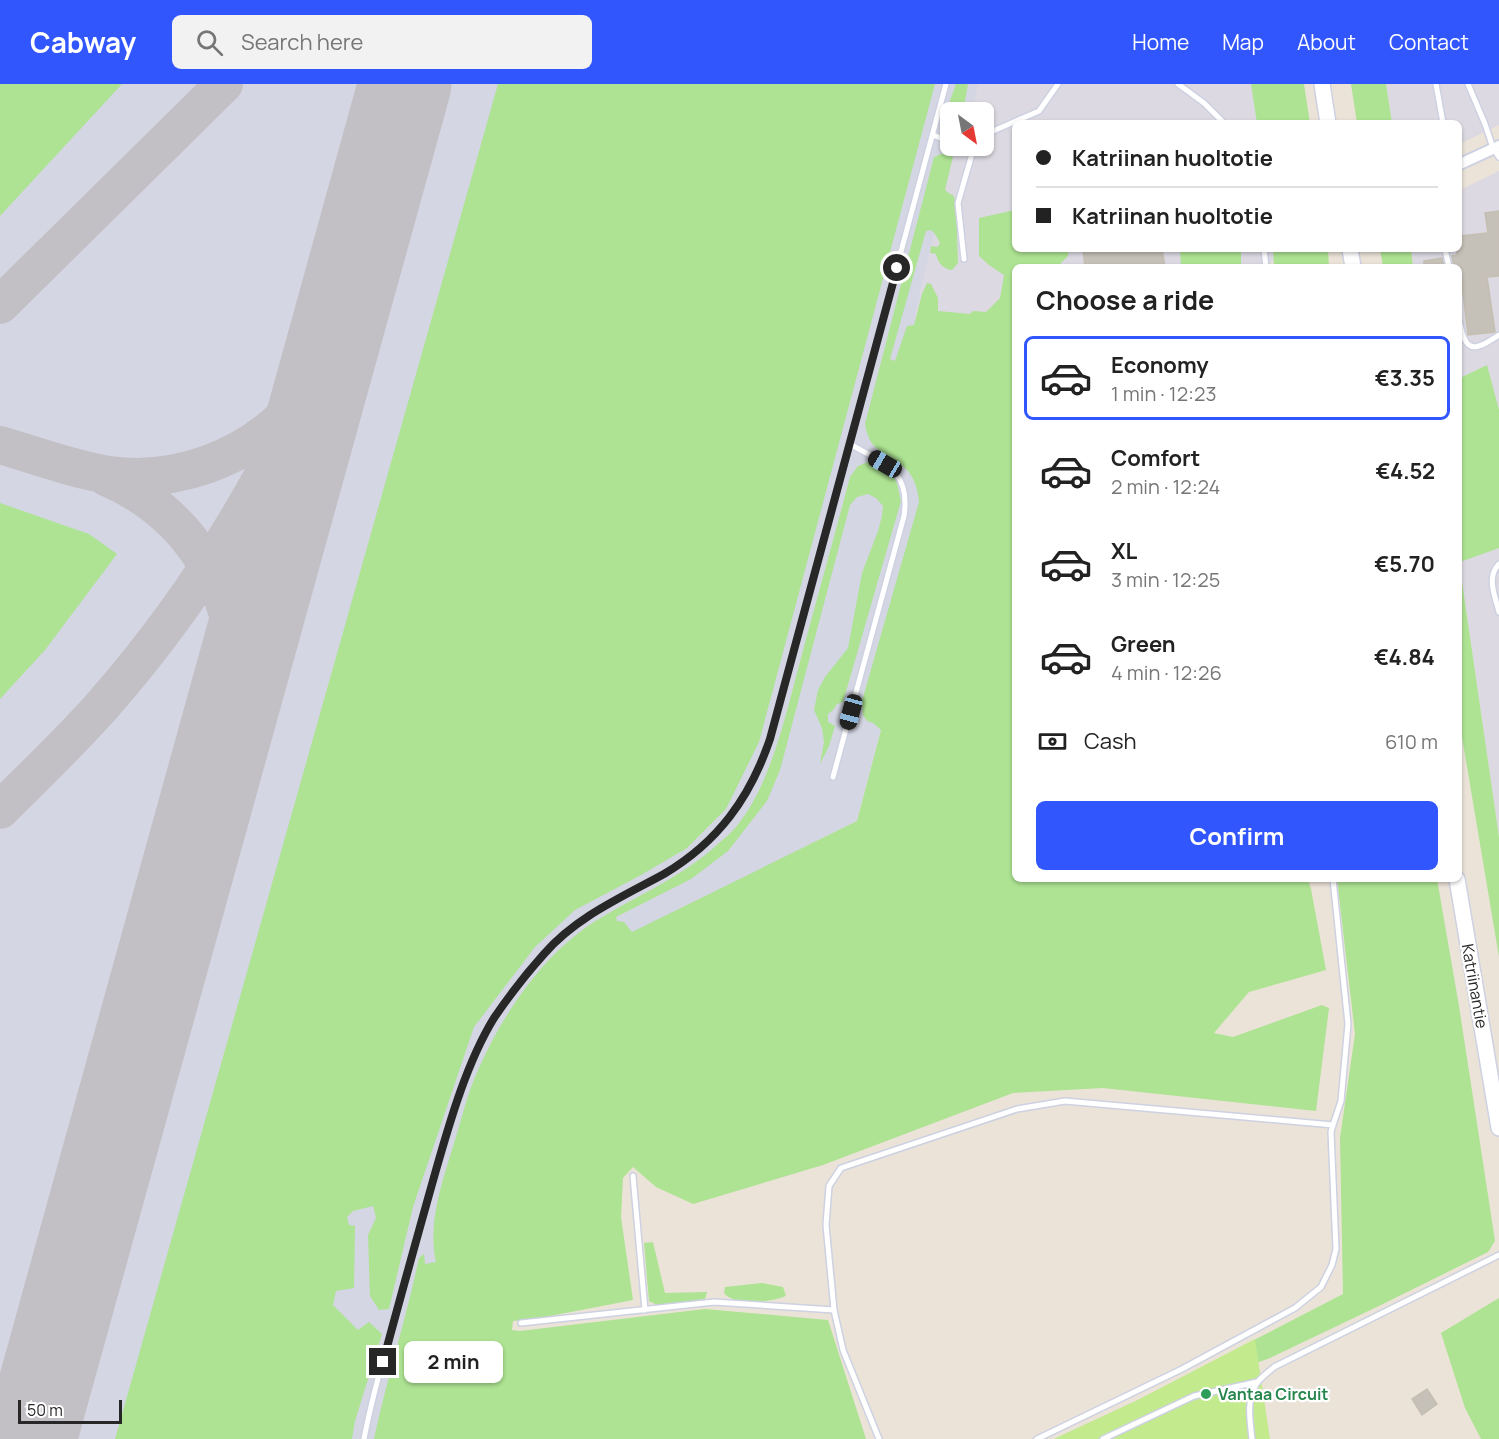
<!DOCTYPE html>
<html lang="en">
<head>
<meta charset="utf-8">
<style>
  :root { --surface:#fff; --page:#f2f2f2; --text:#222; --muted:#767676; --line:#e0e0e0; --accent:#3256fd }
  body { margin:0; font-family:Manrope,sans-serif; background:var(--page); color:var(--text); height:100vh; display:flex; flex-direction:column; font-size:22px; white-space:nowrap }
  * { box-sizing:border-box; margin:0 }
  p { font-size:20px; color:var(--muted) }
  .icon { flex:none; width:33px; height:33px; fill:none; stroke:currentColor; stroke-width:2; stroke-linecap:round; stroke-linejoin:round }
  .map { position:relative; flex:1; overflow:hidden }
  .panel { position:absolute; left:1012px; top:180px; width:450px; height:618px; display:flex; flex-direction:column; background:var(--surface); border-radius:9px; box-shadow:0 2px 4px #0004 }
  .panel>* { flex:none }
  .banner { position:absolute; left:1012px; top:36px; width:450px; height:132px; border-radius:9px; box-shadow:0 2px 4px #0004; display:grid; align-content:center; height:132px; padding:0 24px; background:var(--surface) }
  .needle { width:39px; rotate:148deg }
  .controls { position:absolute; left:940px; top:18px; display:grid; gap:12px }
  .controls a { display:grid; place-items:center; width:54px; height:54px; border-radius:9px; background:var(--surface); box-shadow:0 2px 4px #0004; font-size:30px }
  .scale { position:absolute; left:18px; bottom:15px; width:104px; box-sizing:border-box; padding-left:6px; border:3px solid #272727; border-top:0; font-size:16px; line-height:21px; white-space:nowrap; color:#272727; -webkit-text-stroke:4px #fff; paint-order:stroke }
  .end { position:absolute; width:27px; height:27px; margin:-14px; border:8px solid #272727; background:#fff; box-shadow:0 0 0 3px #fff }
  .from { border-radius:50% }
  .bubble { position:absolute; height:42px; border-radius:9px; background:var(--surface); box-shadow:0 2px 4px #0004; font-size:20px; font-weight:700; line-height:42px; text-align:center }
  .car { position:absolute; width:18px; height:36px; margin:-18px -9px; border-radius:8px; box-shadow:0 0 4px 2px #0007; background:linear-gradient(#222 24%,#8ab4d8 0 40%,#222 0 76%,#8ab4d8 0 86%,#222 0) }
  .banner b { display:flex; align-items:center; gap:21px; height:57px; font-size:22px }
  .banner b+b { border-top:2px solid var(--line) }
  .banner i { width:15px; height:15px; background:var(--text) }
  ul { padding:0; list-style:none }
  li { display:flex; align-items:center; gap:18px; height:84px; margin:0 12px 9px; padding:0 12px; border:3px solid transparent; border-radius:9px }
  li div { flex:1 }
  li b { display:block; font-size:22px }
  li em { font-style:normal; font-weight:700 }
  li.selected { border-color:var(--accent) }
  li>.icon { width:54px; height:54px; stroke-width:1.5 }
  h2 { padding:0 24px; font-size:27px; line-height:72px }
  .pay { display:flex; align-items:center; gap:15px; height:66px; padding:0 24px; font-size:22px }
  .pay p { margin-inline-start:auto }
  .primary-button { display:flex; gap:12px; margin-top:auto; padding:12px 24px }
  .primary-button a { flex:1; height:69px; border-radius:9px; background:var(--accent); color:#fff; font-size:24px; font-weight:700; line-height:69px; text-align:center }
  header { display:flex; align-items:center; gap:36px; box-sizing:border-box; height:84px; padding:0 30px; background:var(--accent); color:#fff }
  header strong { font-size:28px }
  nav { display:flex; gap:33px; margin-inline-start:auto; font-size:21px }
  .search { width:420px; height:54px; background:var(--page); display:flex; align-items:center; gap:15px; box-sizing:border-box; padding:0 21px; border-radius:9px; color:var(--muted); font-size:22px }
  .map>svg:first-child { display:block }
</style>
</head>
<body>
<header>
<strong>Cabway</strong>
<div class="search"><svg class="icon" aria-label="search" viewBox="0 0 24 24"><circle cx="10" cy="10" r="6"/><path d="M15 15l6 6"/></svg>Search here</div>
<nav><a>Home</a><a>Map</a><a>About</a><a>Contact</a></nav>
</header>
<div class="map">
<svg width="1499" height="1355" viewBox="0 0 1499 1355">
  <rect width="100%" height="100%" fill="#ebe3d8"/>
  <path fill="#dcd9e2" d="M 978,0 L 1276,0 L 1281,39 L 1016,39 L 1016,165 L 1275,165 L 1276,175 L 1264,183 L 1016,183 L 1015,238 L 917,225 L 920,208 L 956,62 L 984,62 L 984,28 L 973,28 Z
    M 1386,0 L 1499,0 L 1499,41 L 1460,60 L 1460,39 L 1392,39 Z
    M 1499,87 L 1499,753 L 1460,484 L 1460,183 L 1413,183 L 1411,165 L 1460,165 L 1460,106 Z"/>
  <path fill="#d4d6e3" d="M 0,0 L 978,0 L 973,28 L 951,28 L 951,62 L 956,62 L 920,208 L 898,338 L 949,386 L 857,737 L 632,849 L 472,1355 L 0,1355 Z"/>
  <path fill="#ade392" d="M 1,0 L 122,0 L 0,132 L 0,1 Z
    M 498,0 L 935,0 L 759,658 L 726,725 L 687,764 L 641,791 L 575,826 L 535,863 L 474,943 L 413,1123 L 389,1225 L 379,1226 L 370,1212 L 368,1151 L 376,1134 L 373,1122 L 353,1127 L 347,1133 L 349,1141 L 355,1142 L 354,1204 L 336,1207 L 333,1221 L 358,1246 L 369,1238 L 382,1250 L 355,1337 L 352,1355 L 115,1355 Z
    M 956,0 L 968,0 L 963,28 L 951,28 L 951,46 C 942,32 951,15 956,0 Z
    M 1251,0 L 1304,0 L 1310,39 L 1257,39 Z
    M 1351,0 L 1386,0 L 1392,39 L 1357,39 Z
    M 946,68 L 954,68 L 945,106 L 950,110 L 953,111 L 956,118 L 958,179 L 952,186 C 943,185 938,179 936,170 L 930,169 L 931,162 L 937,163 L 940,160 C 938,154 935,149 931,146 L 926,147 L 890,275 L 895,277 L 907,242 L 914,241 L 922,210 L 927,199 L 931,200 L 938,214 L 938,227 L 970,230 L 973,227 L 986,228 L 1000,214 L 1004,191 L 989,181 L 979,172 L 979,134 L 1015,126 L 1016,165 L 1069,165 L 1068,172 L 1057,183 L 1016,183 L 1016,795 L 1308,795 L 1311,805 L 1326,886 L 1249,908 L 1214,949 L 1233,953 L 1322,921 L 1329,924 L 1316,1027 L 1103,1004 L 1013,1009 L 823,1081 L 693,1120 L 656,1103 L 633,1083 L 623,1094 L 621,1133 L 633,1216 L 545,1233 L 513,1237 L 512,1246 L 520,1247 L 705,1225 L 828,1236 L 866,1355 L 374,1355 C 387,1294 406,1235 419,1174 L 424,1170 L 425,1180 L 436,1178 C 428,1141 440,1105 451,1069 C 460,1042 467,1009 479,984 C 502,932 538,878 585,844 C 629,814 680,796 719,759 C 725,754 731,749 736,743 C 772,699 786,629 801,574 C 817,514 834,454 850,393 L 858,382 L 868,378 L 880,383 L 896,395 L 901,417 L 843,618 L 837,620 L 833,626 L 828,630 L 828,638 L 835,642 L 829,662 L 820,680 L 824,658 L 822,644 L 814,626 L 818,606 L 825,593 L 848,564 L 862,489 L 878,447 L 882,432 L 883,422 L 876,414 L 868,410 L 857,413 L 850,421 L 780,686 L 767,717 L 728,767 L 691,795 L 616,833 L 617,837 L 624,838 L 632,848 L 857,737 L 881,646 L 873,639 L 867,637 L 863,631 L 862,617 L 919,418 C 918,406 914,392 905,384 C 887,366 870,371 865,340 L 934,73 Z
    M 1180,165 L 1241,165 L 1241,183 L 1181,183 Z
    M 1273,165 L 1328,165 L 1329,183 L 1274,183 Z
    M 1380,165 L 1411,165 L 1413,183 L 1383,183 Z
    M 1487,281 L 1499,326 L 1499,464 L 1460,478 L 1460,294 Z
    M 0,419 L 89,450 L 117,470 L 45,566 L 0,615 Z
    M 1460,484 L 1499,753 L 1499,873 L 1460,641 Z
    M 1337,795 L 1437,795 L 1459,922 L 1495,1157 L 1488,1168 L 1383,1220 L 1270,1274 L 1054,1355 L 1136,1317 L 1343,1210 L 1340,1054 L 1355,950 Z
    M 653,1158 L 665,1209 L 707,1208 L 705,1215 L 659,1222 L 649,1217 L 644,1159 Z
    M 762,1199 L 783,1203 L 786,1212 C 771,1218 735,1223 724,1209 L 725,1203 Z
    M 1499,1214 L 1499,1355 L 1481,1355 L 1465,1324 L 1441,1249 Z"/>
  <path fill="#c3eb8d" d="M 1255,1255 L 1270,1355 L 1054,1355 L 1136,1317 Z"/>
  <g fill="none" stroke-linecap="round" stroke-linejoin="round">
    <path stroke="#c3c0c5" stroke-width="38" d="M 404,6 L 405,0
      M 0,221 L 224,0
      M 0,361 C 35,371 75,386 110,391 C 175,400 244,375 289,328
      M 106,393 C 190,429 242,511 234,603 C 232,626 225,648 220,670
      M 0,726 C 34,692 69,659 101,623 C 183,530 251,424 303,312 C 327,260 346,206 364,151"/>
    <path stroke="#c3c0c5" stroke-width="93" d="M 30,1355 L 405,0"/>
  </g>
  <path fill="#c5c0b8" stroke="#c5bfb2" stroke-width="1.5" d="M 1499,127 L 1499,192 L 1487,193 L 1495,248 L 1468,251 L 1460,183 L 1454,183 L 1452,172 L 1457,171 L 1456,165 L 1460,165 L 1460,152 L 1488,149 L 1485,129 Z
    M 1083,165 L 1162,165 L 1165,183 L 1085,183 Z
    M 1442,174 L 1444,183 L 1424,183 L 1424,177 Z
    M 1427,1305 L 1437,1320 L 1422,1331 L 1412,1315 Z"/>
  <g fill="none" stroke-linecap="round" stroke-linejoin="round">
    <g stroke="#cdd1e1" stroke-width="8">
      <path id="service" d="M 1178,0 L 1204,19 L 1224,39
        M 1436,0 L 1443,39
        M 1468,0 L 1485,40 L 1493,64 L 1499,73
        M 933,51 L 951,58
        M 984,55 L 993,47 L 1039,27 L 1058,0
        M 963,62 L 974,63
        M 1264,165 L 1266,183
        M 1445,165 L 1449,183
        M 964,175 L 958,119 L 974,63 L 976,62
        M 1460,240 C 1466,272 1477,265 1499,251
        M 1499,480 C 1486,493 1495,512 1499,528
        M 833,693 L 904,432 C 911,386 884,380 850,360
        M 633,1092 L 645,1226
        M 834,1226 L 843,1266 L 879,1355
        M 521,1239 L 714,1218 L 834,1226 L 826,1141 L 829,1102 L 841,1084 L 1017,1025 L 1065,1017 L 1333,1041 L 1341,1017 L 1348,940 L 1333,795
        M 364,1355 C 374,1301 392,1246 406,1192 C 418,1149 430,1105 444,1061 C 457,1019 470,974 494,935 C 509,911 527,887 546,867 C 579,832 622,813 663,790 C 718,759 750,714 770,655 L 946,0
        M 1037,1355 L 1182,1285 L 1295,1224 L 1321,1203 L 1332,1181 L 1336,1165 L 1331,1048 L 1333,1041
        M 1103,1355 L 1194,1312 L 1257,1298
        M 1252,1355 C 1250,1337 1246,1314 1257,1299 C 1261,1293 1269,1288 1274,1283 L 1499,1171"/>
    </g>
    <g stroke="#cdd1e1" stroke-width="14">
      <path id="minor" d="M 1460,80 L 1499,62"/>
    </g>
    <g stroke="#cdd1e1" stroke-width="18">
      <path id="secondary" d="M 1322,0 L 1328,39
        M 1350,165 L 1353,183
        M 1457,795 L 1499,1044"/>
    </g>
    <use href="#service" stroke="#fff" stroke-width="5"/>
    <use href="#minor" stroke="#fff" stroke-width="10"/>
    <use href="#secondary" stroke="#fff" stroke-width="15"/>
  </g>
  <g fill="none" stroke-linecap="round" stroke-linejoin="round">
    <path stroke="#272727" stroke-width="8" d="M 383,1278 C 400,1214 418,1150 436,1086 C 450,1037 467,978 494,934 C 509,912 526,890 544,870 C 576,833 622,813 664,790 C 718,758 750,714 770,655 L 897,184"/>
  </g>
  <circle fill="#2e9e5b" stroke="#fff" stroke-width="2" cx="1206" cy="1310" r="6"/>
  <g text-anchor="middle" dominant-baseline="central" stroke-width="4.5" stroke-linejoin="round" paint-order="stroke">
    <g font-size="16" fill="#272727" stroke="#fff">
      <text transform="translate(1475 902) rotate(80)">Katriinantie</text>
    </g>
    <g font-size="16" font-weight="bold" fill="#27864d" stroke="#fff" text-anchor="start">
      <text x="1218" y="1310">Vantaa Circuit</text>
    </g>
  </g>
</svg>
<div class="controls">
<a><svg class="needle" viewBox="-14 -14 28 28"><path d="M0-13l5 13h-10z" fill="#e53935"/><path d="M0 13l5-13h-10z" fill="#767676"/></svg></a>
</div>
<div class="scale">50 m</div>
<i class="end from" style="left:897px;top:184px"></i>
<i class="end" style="left:383px;top:1278px"></i>
<div class="bubble" style="left:404px;top:1257px;width:99px">2 min</div>
<i class="car" style="left:885px;top:380px;rotate:300deg"></i>
<i class="car" style="left:851px;top:628px;rotate:195deg"></i>
<div class="banner">
<b><i class="from"></i>Katriinan huoltotie</b>
<b><i></i>Katriinan huoltotie</b>
</div>
<section class="panel">
<h2>Choose a ride</h2>
<ul>
<li class="selected"><svg class="icon" aria-label="car" viewBox="0 0 24 24"><path d="M5 17H2v-5l4-1 3-4h7l3 4 3 1v5h-3M9 17h6M6 11h13"/><circle cx="7" cy="17" r="2"/><circle cx="17" cy="17" r="2"/></svg><div><b>Economy</b><p>1 min · 12:23</p></div><em>€3.35</em></li>
<li><svg class="icon" aria-label="car" viewBox="0 0 24 24"><path d="M5 17H2v-5l4-1 3-4h7l3 4 3 1v5h-3M9 17h6M6 11h13"/><circle cx="7" cy="17" r="2"/><circle cx="17" cy="17" r="2"/></svg><div><b>Comfort</b><p>2 min · 12:24</p></div><em>€4.52</em></li>
<li><svg class="icon" aria-label="car" viewBox="0 0 24 24"><path d="M5 17H2v-5l4-1 3-4h7l3 4 3 1v5h-3M9 17h6M6 11h13"/><circle cx="7" cy="17" r="2"/><circle cx="17" cy="17" r="2"/></svg><div><b>XL</b><p>3 min · 12:25</p></div><em>€5.70</em></li>
<li><svg class="icon" aria-label="car" viewBox="0 0 24 24"><path d="M5 17H2v-5l4-1 3-4h7l3 4 3 1v5h-3M9 17h6M6 11h13"/><circle cx="7" cy="17" r="2"/><circle cx="17" cy="17" r="2"/></svg><div><b>Green</b><p>4 min · 12:26</p></div><em>€4.84</em></li>
</ul>
<div class="pay"><svg class="icon" aria-label="cash" viewBox="0 0 24 24"><path d="M3 7h18v10H3z"/><circle cx="12" cy="12" r="2"/></svg>Cash<p>610 m</p></div>
<div class="primary-button"><a>Confirm</a></div>
</section>
</div>
</body>
</html>
